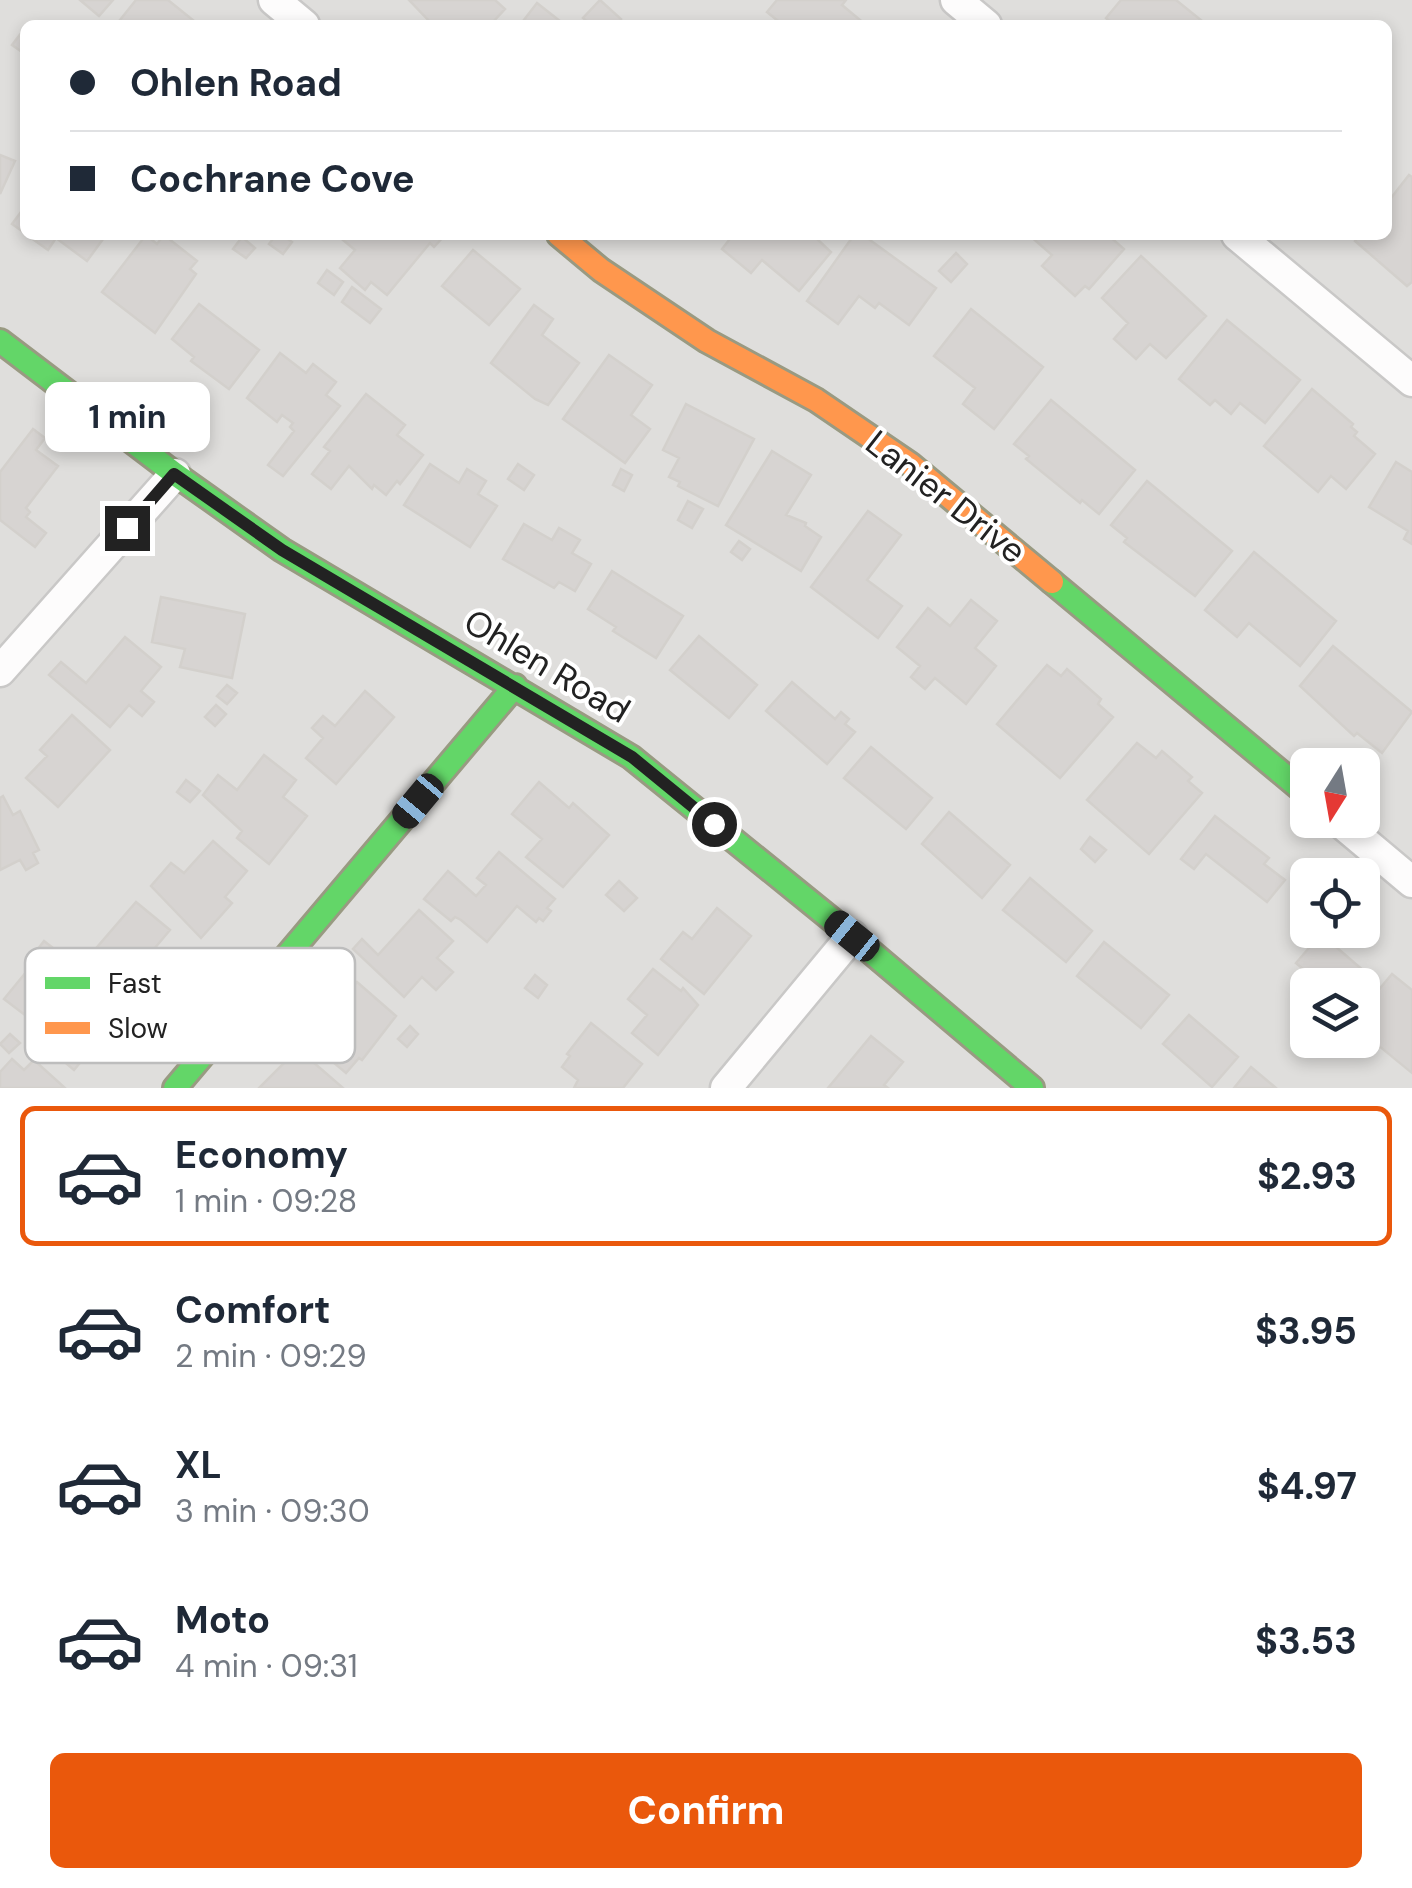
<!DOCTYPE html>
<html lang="en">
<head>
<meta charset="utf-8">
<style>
  :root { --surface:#fff; --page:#f6f6f7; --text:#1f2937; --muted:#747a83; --line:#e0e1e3; --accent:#ea580c }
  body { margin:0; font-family:"DM Sans",sans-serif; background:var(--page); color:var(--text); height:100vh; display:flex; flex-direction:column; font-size:38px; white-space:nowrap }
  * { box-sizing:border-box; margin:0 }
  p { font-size:32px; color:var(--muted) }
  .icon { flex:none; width:55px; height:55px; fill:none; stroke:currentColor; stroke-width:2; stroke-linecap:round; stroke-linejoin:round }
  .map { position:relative; height:1088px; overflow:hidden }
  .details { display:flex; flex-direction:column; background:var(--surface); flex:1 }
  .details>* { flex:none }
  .banner { position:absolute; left:20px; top:20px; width:1372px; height:220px; border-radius:15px; box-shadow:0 5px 15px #0003; display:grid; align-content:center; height:220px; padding:0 50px; background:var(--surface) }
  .needle { width:65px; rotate:191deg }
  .buttons { position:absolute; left:1290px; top:748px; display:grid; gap:20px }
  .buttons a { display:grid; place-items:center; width:90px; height:90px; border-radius:15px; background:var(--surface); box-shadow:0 5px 15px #0003; font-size:50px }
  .end { position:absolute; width:45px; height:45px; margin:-22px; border:12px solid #222; background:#fff; box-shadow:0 0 0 5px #fff }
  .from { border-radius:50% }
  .bubble { position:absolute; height:70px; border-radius:15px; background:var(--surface); box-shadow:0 5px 15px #0003; font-size:32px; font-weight:700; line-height:70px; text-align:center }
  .car { position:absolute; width:30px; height:60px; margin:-30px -15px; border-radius:12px; box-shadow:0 0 8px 2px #0007; background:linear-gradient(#222 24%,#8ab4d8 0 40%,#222 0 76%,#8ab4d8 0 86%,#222 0) }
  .banner b { display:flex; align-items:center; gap:35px; height:95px; font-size:38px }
  .banner b+b { border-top:2px solid var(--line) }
  .banner i { width:25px; height:25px; background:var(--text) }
  ul { padding:18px 0 0; list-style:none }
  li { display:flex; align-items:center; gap:30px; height:140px; margin:0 20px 15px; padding:0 30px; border:5px solid transparent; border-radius:15px }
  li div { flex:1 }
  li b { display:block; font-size:38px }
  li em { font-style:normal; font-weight:700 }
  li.on { border-color:var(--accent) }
  li>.icon { width:90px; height:90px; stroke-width:1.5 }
  .action { display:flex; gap:20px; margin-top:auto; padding:20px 50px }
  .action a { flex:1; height:115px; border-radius:15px; background:var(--accent); color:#fff; font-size:40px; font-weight:700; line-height:115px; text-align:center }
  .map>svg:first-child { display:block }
</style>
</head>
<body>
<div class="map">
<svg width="1412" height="1088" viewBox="0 0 1412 1088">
  <rect width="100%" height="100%" fill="#f0eeeb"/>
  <path fill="#dfdedc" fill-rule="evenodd" d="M 0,0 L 1412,0 L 1412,1088 L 0,1088 ZM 25,25 L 1388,25 L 1388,235 L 25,235 ZM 1308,765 L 1362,765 L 1362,820 L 1308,820 ZM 1308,875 L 1362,875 L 1362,930 L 1308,930 ZM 1308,985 L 1362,985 L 1362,1040 L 1308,1040 Z"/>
  <path fill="#d7d4d2" stroke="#d3d0cc" stroke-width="2.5" d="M 80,0 L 113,0 L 99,16 Z
    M 136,0 L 168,0 L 199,25 L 116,25 Z
    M 409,0 L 495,0 L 505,9 L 490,25 L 433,25 Z
    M 600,0 L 621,19 L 616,25 L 591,25 L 583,18 Z
    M 777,0 L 846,0 L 842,5 L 866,25 L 783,25 L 767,12 Z
    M 1121,0 L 1176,0 L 1207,25 L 1114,25 L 1106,18 Z
    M 537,3 L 565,25 L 520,25 Z
    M 25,28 L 25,54 L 12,45 Z
    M 0,155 L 15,161 L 0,194 Z
    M 1409,175 L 1412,177 L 1412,282 L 1407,286 L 1355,241 L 1360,235 L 1388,235 L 1388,202 Z
    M 24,208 L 25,209 L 25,233 L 12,224 Z
    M 27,235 L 106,235 L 87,261 L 56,238 L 48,250 Z
    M 146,235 L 157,244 L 164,235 L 197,261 L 190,269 L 196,274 L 155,333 L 102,292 Z
    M 276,235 L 282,235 L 292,242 L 283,254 L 269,244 Z
    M 337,235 L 445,235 L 434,247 L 430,243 L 387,295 L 371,282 L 365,290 L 340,268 L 355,250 Z
    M 733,235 L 820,235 L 817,239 L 831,252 L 799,291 L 762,260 L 751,273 L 722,249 Z
    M 854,235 L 863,235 L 936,288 L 909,325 L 879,303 L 875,308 L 859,296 L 838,324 L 807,301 Z
    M 1029,235 L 1108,235 L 1124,249 L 1089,289 L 1085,286 L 1075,296 L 1042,266 L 1052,255 Z
    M 242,237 L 255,248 L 246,258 L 233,249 Z
    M 473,250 L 520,289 L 489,325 L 442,286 Z
    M 956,253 L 967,264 L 951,282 L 939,271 Z
    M 1141,256 L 1206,316 L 1166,358 L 1150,344 L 1136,359 L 1114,339 L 1128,323 L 1102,298 Z
    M 327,270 L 343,282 L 334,295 L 318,283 Z
    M 352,287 L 381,309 L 370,323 L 342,302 Z
    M 199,304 L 259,350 L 229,389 L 191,361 L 194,357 L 172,339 Z
    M 534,305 L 553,319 L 542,335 L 579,363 L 548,405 L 535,399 L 491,363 Z
    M 971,309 L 1043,367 L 994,429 L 963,404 L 975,388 L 934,356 Z
    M 1227,320 L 1300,380 L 1265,423 L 1240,403 L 1231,414 L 1215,400 L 1210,405 L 1179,379 Z
    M 280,353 L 306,373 L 313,364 L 336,382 L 326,395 L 340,406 L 283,476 L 268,465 L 294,431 L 290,427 L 293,423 L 282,415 L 277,422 L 247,398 Z
    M 609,355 L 652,385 L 631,415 L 650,429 L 625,463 L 563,419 Z
    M 1312,389 L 1353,424 L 1351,427 L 1357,432 L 1354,436 L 1375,454 L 1346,489 L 1331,476 L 1318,492 L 1264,446 Z
    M 366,394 L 405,425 L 397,435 L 423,455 L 400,484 L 397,481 L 386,495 L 374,485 L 372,489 L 349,466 L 331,489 L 312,474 L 330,451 L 324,447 Z
    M 1051,400 L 1135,470 L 1099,514 L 1082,500 L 1080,503 L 1026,459 L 1029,456 L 1014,444 Z
    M 686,404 L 754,439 L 718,506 L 678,486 L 680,482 L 669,477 L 679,458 L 663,450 Z
    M 33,429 L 45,438 L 36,450 L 58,466 L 26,508 L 30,512 L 26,517 L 46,533 L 35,547 L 0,520 L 0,472 Z
    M 772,451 L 811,475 L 786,515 L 806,523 L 805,526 L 821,537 L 801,571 L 726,525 Z
    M 1396,462 L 1412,472 L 1412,544 L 1404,539 L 1408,531 L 1369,507 Z
    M 430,464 L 459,483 L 467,469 L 486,481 L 478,494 L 497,506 L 470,547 L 404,505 Z
    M 518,464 L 534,475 L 524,490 L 508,479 Z
    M 621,469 L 632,475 L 624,491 L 613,485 Z
    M 1147,481 L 1232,551 L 1195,596 L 1124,542 L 1127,538 L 1111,525 Z
    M 688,501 L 703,509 L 692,528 L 678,520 Z
    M 868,511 L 901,535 L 867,580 L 902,606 L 878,638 L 811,587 Z
    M 524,524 L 552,540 L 559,528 L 580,540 L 572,553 L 591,564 L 575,591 L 559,582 L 554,588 L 503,559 Z
    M 739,541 L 750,549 L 742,560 L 731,552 Z
    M 1254,552 L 1336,621 L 1300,666 L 1249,623 L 1237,637 L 1205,610 Z
    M 612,571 L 683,616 L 656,658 L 613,631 L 616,627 L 588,609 Z
    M 161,597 L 245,614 L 232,678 L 180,667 L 185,649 L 152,642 Z
    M 971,600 L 997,621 L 975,648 L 996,666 L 966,704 L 935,678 L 925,689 L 911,677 L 920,666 L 897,647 L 928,608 L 950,626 Z
    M 699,636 L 757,685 L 729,718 L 670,670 Z
    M 125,637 L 161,667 L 141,691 L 154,702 L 142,716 L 129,705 L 110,727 L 49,675 L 61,662 L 86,683 Z
    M 1333,646 L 1412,712 L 1382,753 L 1357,733 L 1354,736 L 1300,686 Z
    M 1047,665 L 1061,676 L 1067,669 L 1101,699 L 1098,704 L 1113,717 L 1060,778 L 997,724 Z
    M 792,682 L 835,719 L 841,712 L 849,719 L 845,724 L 855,732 L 827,764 L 766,711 Z
    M 227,685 L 237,693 L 227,704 L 217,696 Z
    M 365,691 L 394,717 L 336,784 L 306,758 L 323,738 L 312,728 L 323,716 L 335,726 Z
    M 216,705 L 226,714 L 215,726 L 205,717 Z
    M 72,715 L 110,750 L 58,807 L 26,778 L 47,756 L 40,750 Z
    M 1137,743 L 1156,758 L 1162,751 L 1192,777 L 1188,781 L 1202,793 L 1149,854 L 1087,800 Z
    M 871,747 L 932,798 L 906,829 L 844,778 Z
    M 264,755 L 296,780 L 283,797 L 307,816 L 269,864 L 237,838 L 242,831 L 203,795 L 218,775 L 237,790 Z
    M 186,780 L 200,791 L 190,802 L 177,792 Z
    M 539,782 L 569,808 L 573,803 L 609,835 L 563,887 L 526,857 L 542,839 L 512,814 Z
    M 3,796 L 13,815 L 20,811 L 39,850 L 33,853 L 38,863 L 26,870 L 20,860 L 0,870 L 0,798 Z
    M 949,812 L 1010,865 L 982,898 L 922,844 Z
    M 1215,816 L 1269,858 L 1264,864 L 1285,880 L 1267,902 L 1206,854 L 1194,869 L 1181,859 Z
    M 1090,837 L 1106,850 L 1095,862 L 1081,849 Z
    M 213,841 L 247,871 L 225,897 L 232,903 L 201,938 L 151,886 L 171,863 L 184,873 Z
    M 499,852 L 555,899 L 547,908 L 551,911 L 543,921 L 539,918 L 536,922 L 517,906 L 487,942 L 461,920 L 455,917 L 451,921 L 424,899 L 448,871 L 476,896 L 486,885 L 477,878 Z
    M 1030,878 L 1092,931 L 1066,962 L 1003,910 Z
    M 619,881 L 637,898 L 624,911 L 606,895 Z
    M 136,902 L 170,930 L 143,962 L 168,984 L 144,1011 L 86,960 Z
    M 717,908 L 751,936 L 704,994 L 661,959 L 683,932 L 692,939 Z
    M 419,910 L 453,941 L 437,958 L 453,972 L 436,990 L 422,977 L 404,997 L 353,949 L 362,939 L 378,955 Z
    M 1321,934 L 1365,972 L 1354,985 L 1322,985 L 1296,963 Z
    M 44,941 L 53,948 L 43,961 L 34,954 Z
    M 1104,942 L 1169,995 L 1141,1028 L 1077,976 Z
    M 653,969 L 681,991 L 683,988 L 698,1005 L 658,1055 L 632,1033 L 647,1015 L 628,999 Z
    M 27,971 L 46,987 L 25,1015 L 4,999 Z
    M 1392,974 L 1412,990 L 1412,1073 L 1362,1032 L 1362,1010 Z
    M 535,975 L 547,985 L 538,998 L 525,988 Z
    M 357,982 L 396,1016 L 362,1060 L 359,1058 L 346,1073 L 313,1045 L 327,1029 L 321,1024 Z
    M 87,985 L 133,1024 L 115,1045 L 103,1035 L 74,1070 L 40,1041 Z
    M 1189,1015 L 1238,1057 L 1212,1087 L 1163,1044 Z
    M 591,1023 L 642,1064 L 623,1088 L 574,1088 L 578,1080 L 562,1067 L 570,1056 L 567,1054 Z
    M 410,1026 L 418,1034 L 407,1047 L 398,1039 Z
    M 10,1034 L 20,1043 L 9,1053 L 0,1044 Z
    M 871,1036 L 903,1062 L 884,1085 L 888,1088 L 828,1088 Z
    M 298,1049 L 343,1088 L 259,1088 Z
    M 12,1059 L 24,1070 L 34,1060 L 65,1088 L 0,1088 L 0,1072 Z
    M 1251,1067 L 1276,1088 L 1234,1088 Z"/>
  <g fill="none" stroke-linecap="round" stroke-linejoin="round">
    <g stroke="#c9c8c7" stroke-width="35">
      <path id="street" d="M 274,0 L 304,25
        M 956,0 L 986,25
        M 1237,235 L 1412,381
        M 0,671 L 175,474
        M 1338,820 L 1412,882
        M 726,1088 L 852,936"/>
    </g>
    <g stroke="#999a82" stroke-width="28">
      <path id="fast" d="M 0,341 L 175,474 L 282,550 L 631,757 L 852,936 L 1032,1088
        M 1052,582 L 1308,795
        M 175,1088 L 515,686"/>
    </g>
    <g stroke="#999a82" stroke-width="28">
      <path id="slow" d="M 559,235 L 601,270 L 707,341 L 816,400 L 910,464 L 1052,582"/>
    </g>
    <use href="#street" stroke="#fdfcfc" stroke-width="30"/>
    <use href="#fast" stroke="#63d668" stroke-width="22"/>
    <use href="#slow" stroke="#ff974d" stroke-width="22"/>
  </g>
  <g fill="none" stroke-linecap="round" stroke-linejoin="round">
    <path stroke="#222" stroke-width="12" d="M 127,528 L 174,474 L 282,550 L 632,757 L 714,824"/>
  </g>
  <g text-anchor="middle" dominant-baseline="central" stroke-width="8" stroke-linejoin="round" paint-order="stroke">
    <g font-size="35" fill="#222" stroke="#fff">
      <text transform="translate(946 497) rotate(38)">Lanier Drive</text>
      <text transform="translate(547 666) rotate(31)">Ohlen Road</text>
    </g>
  </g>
  <rect x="25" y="948" width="330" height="115" rx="15" fill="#fff" stroke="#bdbdbd" stroke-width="2.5"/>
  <rect x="45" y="977" width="45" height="12" fill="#63d668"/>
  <rect x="45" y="1022" width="45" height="12" fill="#ff974d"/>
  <g font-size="28" fill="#222">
    <text x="108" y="993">Fast</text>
    <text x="108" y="1038">Slow</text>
  </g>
</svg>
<div class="buttons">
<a><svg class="needle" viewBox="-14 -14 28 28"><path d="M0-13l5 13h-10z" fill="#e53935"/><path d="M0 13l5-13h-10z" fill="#747a83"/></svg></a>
<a><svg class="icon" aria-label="locate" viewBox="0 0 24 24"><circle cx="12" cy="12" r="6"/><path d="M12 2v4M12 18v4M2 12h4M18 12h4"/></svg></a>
<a><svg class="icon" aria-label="layers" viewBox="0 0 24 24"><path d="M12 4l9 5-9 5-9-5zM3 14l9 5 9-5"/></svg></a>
</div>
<i class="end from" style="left:714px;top:824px"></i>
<i class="end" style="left:127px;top:528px"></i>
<div class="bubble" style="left:45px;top:382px;width:165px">1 min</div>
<i class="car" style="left:418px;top:801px;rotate:220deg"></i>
<i class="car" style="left:852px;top:936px;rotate:309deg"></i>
<div class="banner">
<b><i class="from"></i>Ohlen Road</b>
<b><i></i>Cochrane Cove</b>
</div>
</div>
<section class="details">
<ul>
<li class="on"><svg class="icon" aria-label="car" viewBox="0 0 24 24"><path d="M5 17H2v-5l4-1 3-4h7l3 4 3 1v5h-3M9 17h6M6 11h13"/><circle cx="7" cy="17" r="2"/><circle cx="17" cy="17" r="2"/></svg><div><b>Economy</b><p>1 min · 09:28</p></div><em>$2.93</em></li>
<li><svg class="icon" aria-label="car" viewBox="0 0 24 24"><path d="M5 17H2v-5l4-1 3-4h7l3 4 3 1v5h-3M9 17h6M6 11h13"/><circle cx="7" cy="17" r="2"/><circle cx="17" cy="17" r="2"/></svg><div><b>Comfort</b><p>2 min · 09:29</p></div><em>$3.95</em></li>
<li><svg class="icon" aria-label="car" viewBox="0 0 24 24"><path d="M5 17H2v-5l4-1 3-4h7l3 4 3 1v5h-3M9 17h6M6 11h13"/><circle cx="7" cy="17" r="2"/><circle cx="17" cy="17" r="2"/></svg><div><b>XL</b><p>3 min · 09:30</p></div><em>$4.97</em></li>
<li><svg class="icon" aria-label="car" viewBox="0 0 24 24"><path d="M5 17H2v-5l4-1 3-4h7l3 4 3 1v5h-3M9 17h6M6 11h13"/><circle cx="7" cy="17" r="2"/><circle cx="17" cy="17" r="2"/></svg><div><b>Moto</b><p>4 min · 09:31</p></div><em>$3.53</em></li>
</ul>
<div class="action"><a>Confirm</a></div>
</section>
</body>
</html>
